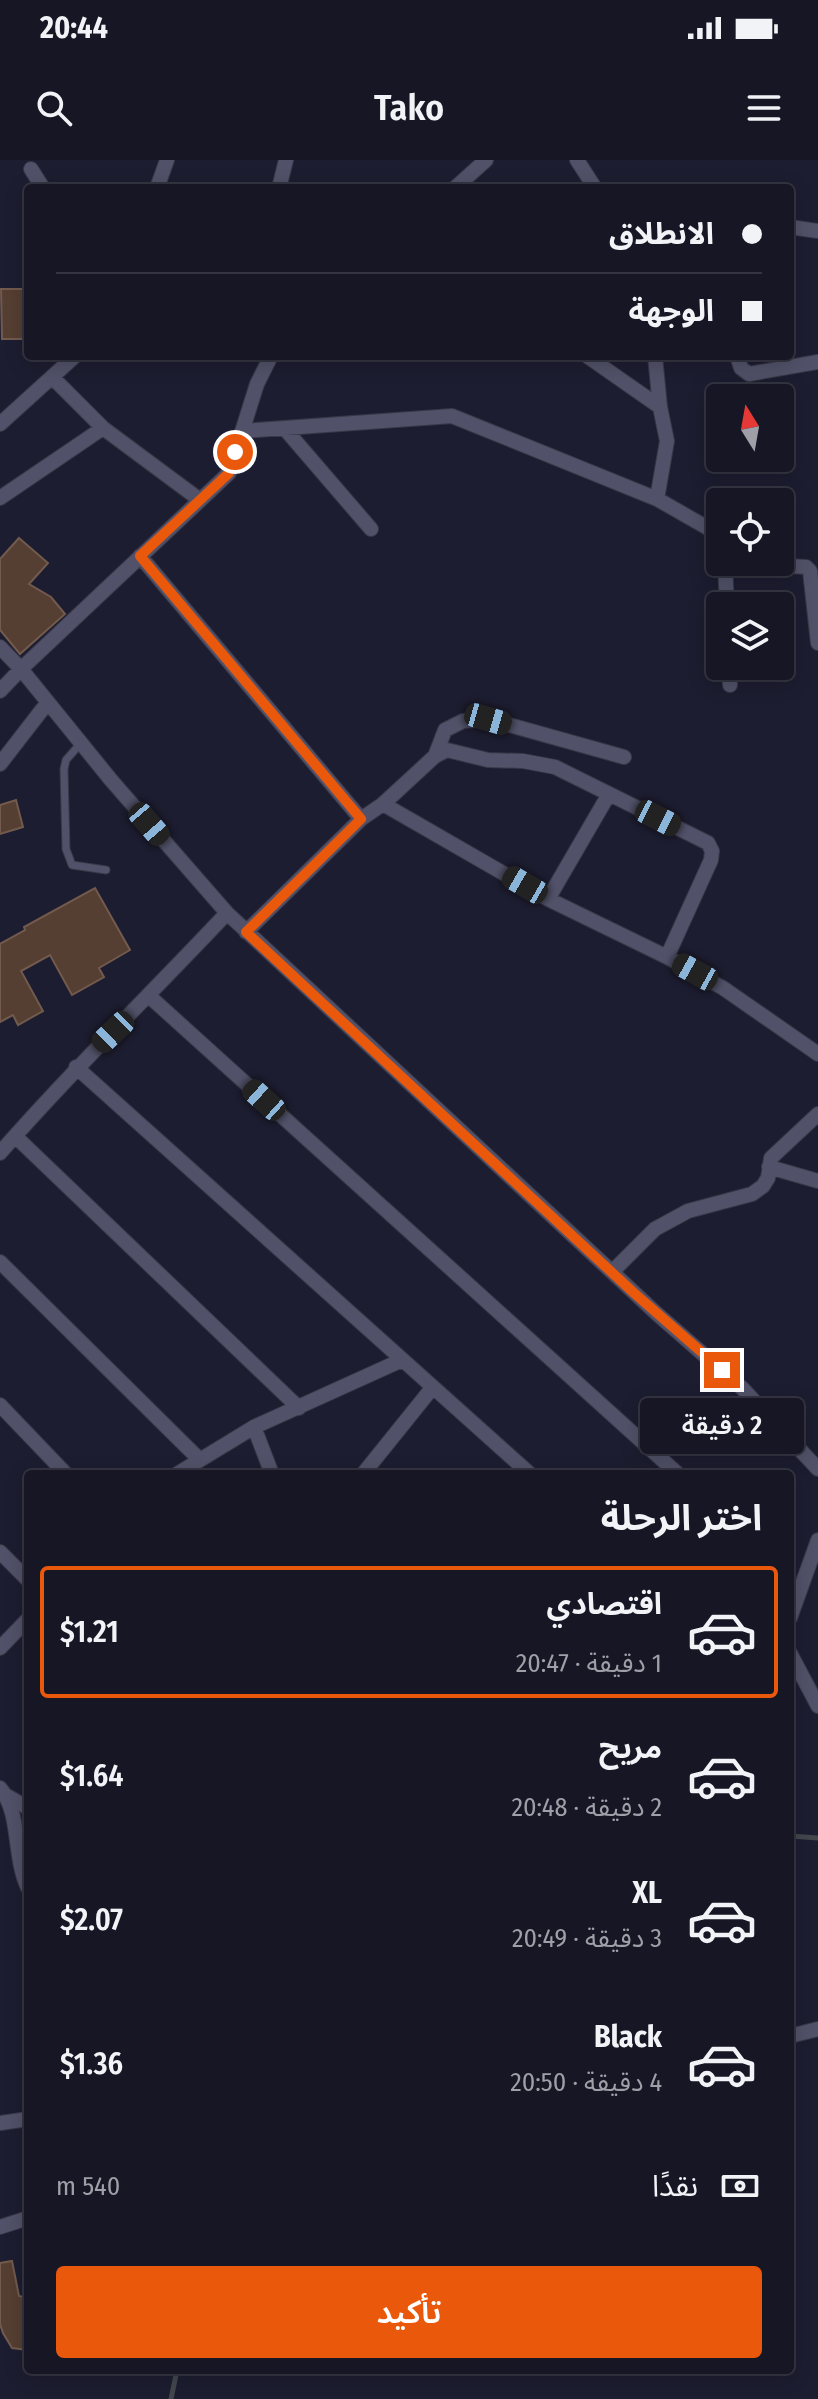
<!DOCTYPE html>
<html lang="ar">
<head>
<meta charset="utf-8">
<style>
  :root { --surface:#161625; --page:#232332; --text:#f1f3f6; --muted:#9e9fa7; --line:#353542; --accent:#ea580c }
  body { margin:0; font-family:"Fira Sans Condensed","Noto Sans Arabic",sans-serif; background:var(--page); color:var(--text); direction:rtl; height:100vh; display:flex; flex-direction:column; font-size:30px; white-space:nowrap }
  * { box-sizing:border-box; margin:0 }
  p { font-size:26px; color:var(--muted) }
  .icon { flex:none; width:44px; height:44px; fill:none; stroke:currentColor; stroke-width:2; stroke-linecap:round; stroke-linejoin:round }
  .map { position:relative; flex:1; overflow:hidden; direction:ltr }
  .drawer { position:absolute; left:24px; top:1310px; width:770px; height:904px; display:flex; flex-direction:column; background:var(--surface); border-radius:8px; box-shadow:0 4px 20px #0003,0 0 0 2px var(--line); direction:rtl }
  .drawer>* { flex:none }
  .hud { position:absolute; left:24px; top:24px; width:770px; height:176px; border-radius:8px; box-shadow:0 4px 20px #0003,0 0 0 2px var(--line); direction:rtl; display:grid; align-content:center; height:176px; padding:0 32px; background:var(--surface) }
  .needle { width:52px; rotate:349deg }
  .tools { position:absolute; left:706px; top:224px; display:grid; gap:16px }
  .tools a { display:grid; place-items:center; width:88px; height:88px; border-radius:8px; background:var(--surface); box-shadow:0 4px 20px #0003,0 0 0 2px var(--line); font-size:40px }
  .end { position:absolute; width:36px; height:36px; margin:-18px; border:10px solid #ea580c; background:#fff; box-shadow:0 0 0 4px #fff }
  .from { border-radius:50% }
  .bubble { position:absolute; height:56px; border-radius:8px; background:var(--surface); box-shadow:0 4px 20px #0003,0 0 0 2px var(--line); font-size:26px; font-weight:600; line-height:56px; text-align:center; direction:rtl }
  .car { position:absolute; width:24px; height:48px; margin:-24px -12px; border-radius:10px; box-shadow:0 0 6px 2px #0007; background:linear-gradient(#222 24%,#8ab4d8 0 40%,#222 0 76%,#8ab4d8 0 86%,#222 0) }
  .hud b { display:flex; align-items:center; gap:28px; height:76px; font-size:30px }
  .hud b+b { border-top:2px solid var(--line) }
  .hud i { width:20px; height:20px; background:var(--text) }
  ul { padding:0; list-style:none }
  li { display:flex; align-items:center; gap:24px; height:132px; margin:0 16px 12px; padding:0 16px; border:4px solid transparent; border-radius:8px }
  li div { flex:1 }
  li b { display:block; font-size:30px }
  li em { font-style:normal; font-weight:600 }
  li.on { border-color:var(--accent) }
  li>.icon { width:72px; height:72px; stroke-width:1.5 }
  h2 { padding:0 32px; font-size:36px; line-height:96px }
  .pay { display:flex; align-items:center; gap:20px; height:88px; padding:0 32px; font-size:30px }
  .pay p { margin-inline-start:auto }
  .primary-button { display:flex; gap:16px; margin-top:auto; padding:16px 32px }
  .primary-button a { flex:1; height:92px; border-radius:8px; background:var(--accent); color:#fff; font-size:32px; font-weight:600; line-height:92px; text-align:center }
  .status { display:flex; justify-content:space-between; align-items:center; height:56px; padding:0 40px; background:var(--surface); direction:ltr }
  .status svg { height:22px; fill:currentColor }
  header { display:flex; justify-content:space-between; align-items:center; height:104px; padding:0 32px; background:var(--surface); font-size:36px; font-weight:600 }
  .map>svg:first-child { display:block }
</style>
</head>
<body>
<div class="status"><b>20:44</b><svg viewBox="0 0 49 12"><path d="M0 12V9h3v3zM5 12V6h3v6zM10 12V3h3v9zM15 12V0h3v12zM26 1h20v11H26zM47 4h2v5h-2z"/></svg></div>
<header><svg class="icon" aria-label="menu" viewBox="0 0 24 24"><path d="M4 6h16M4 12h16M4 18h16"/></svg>Tako<svg class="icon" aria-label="search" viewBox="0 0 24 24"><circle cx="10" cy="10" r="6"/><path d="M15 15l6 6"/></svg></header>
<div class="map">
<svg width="818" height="2239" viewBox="0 0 818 2239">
  <rect width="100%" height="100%" fill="#1d1d31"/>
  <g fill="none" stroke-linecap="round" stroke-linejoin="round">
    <path stroke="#41474c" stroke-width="5" d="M 790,1676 L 818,1678
      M 171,2239 L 177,2210"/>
  </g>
  <path fill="#553e32" stroke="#725a4d" stroke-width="2" d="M 1,129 L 28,129 L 28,179 L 2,179 Z
    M 19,378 L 48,403 L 29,424 L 51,437 L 65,454 L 20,494 L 0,470 L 0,399 Z
    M 16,640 L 23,667 L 0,674 L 0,645 Z
    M 95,728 L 130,790 L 99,808 L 104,817 L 72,835 L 50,795 L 21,811 L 43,851 L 18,865 L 13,855 L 0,862 L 0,784 L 25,770 L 24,767 Z
    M 12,2101 L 19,2136 L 28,2138 L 28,2190 L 12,2188 L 3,2173 L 0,2164 L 0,2103 Z"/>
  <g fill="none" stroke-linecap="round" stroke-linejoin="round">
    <g stroke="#393848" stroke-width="9">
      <path id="lane" d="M 81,583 L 66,600 L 64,609 L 66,689 L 72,705 L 106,710"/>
    </g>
    <g stroke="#393848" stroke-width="16">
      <path id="street" d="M 577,0 L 595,28
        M 31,9 L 43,28
        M 157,28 L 167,0
        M 279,28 L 286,0
        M 455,28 L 486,0
        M 790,67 L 818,71
        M 587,196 L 660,247
        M 655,196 L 660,247 L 667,281 L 657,339
        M 737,196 L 741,208 L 749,214 L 818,202
        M 52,217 L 103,268 L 200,340
        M 0,264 L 75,196
        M 285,269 L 371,369
        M 242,271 L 452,256 L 657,339 L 720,375
        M 0,338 L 103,268
        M 140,396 L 361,659
        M 725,402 L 806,407 L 810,411 L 818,483
        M 725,404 L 727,446
        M 0,487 L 21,509 L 111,620 L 227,753 L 656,1153 L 743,1229 L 818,1309
        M 729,506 L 730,525
        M 0,531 L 21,509 L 229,313 L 257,224 L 271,196
        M 435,596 L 445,570 L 463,561 L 488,559 L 624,597
        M 0,604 L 48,542
        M 383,644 L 435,596 L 447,590 L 488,600 L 523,601 L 555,607 L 708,683 L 712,691 L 711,700 L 667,797
        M 548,739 L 609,634
        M 246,772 L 361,659 L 383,644 L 548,739 L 667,797 L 723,828 L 818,894
        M 149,836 L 678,1314
        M 76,907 L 530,1314
        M 15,976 L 299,1248
        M 0,993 C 72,910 151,834 227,753
        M 769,1007 L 818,1021
        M 0,1102 L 199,1299
        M 612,1112 L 655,1069 L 688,1051 L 752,1034 L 763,1026 L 768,1018 L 771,998 L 818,954
        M 0,1245 L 66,1314
        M 254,1267 L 272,1314
        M 177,1314 L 254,1267 L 402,1200
        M 363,1314 L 433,1227
        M 0,1392 L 28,1420
        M 790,1458 L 818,1380
        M 0,1488 L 28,1459
        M 790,1493 L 818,1546
        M 0,1628 C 21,1652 13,1697 28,1728
        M 7,1636 L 28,1648
        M 790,1876 L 818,1869
        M 0,1963 L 28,1959
        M 0,2067 L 28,2058"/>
    </g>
    <use href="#lane" stroke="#515269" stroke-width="7"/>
    <use href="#street" stroke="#515269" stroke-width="14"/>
  </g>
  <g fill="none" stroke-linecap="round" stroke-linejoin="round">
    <path stroke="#ea580c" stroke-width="10" d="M 235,292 L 229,313 L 140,396 L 361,659 L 246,772 L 634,1133 L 722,1210"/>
  </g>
</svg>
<div class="tools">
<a><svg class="needle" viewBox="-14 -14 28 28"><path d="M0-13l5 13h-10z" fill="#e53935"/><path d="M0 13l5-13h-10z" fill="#9e9fa7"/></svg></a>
<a><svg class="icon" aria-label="locate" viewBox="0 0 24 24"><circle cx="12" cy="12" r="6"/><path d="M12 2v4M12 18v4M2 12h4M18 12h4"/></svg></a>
<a><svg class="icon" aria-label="layers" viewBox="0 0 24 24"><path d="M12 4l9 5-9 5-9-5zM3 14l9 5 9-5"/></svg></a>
</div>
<i class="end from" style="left:235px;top:292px"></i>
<i class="end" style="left:722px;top:1210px"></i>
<div class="bubble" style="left:640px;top:1238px;width:164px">2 دقيقة</div>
<i class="car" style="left:488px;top:559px;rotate:106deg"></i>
<i class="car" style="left:658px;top:658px;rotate:117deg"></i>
<i class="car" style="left:149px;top:664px;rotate:139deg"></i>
<i class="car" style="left:525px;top:725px;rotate:300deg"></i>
<i class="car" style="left:695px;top:812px;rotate:299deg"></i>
<i class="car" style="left:113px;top:872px;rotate:226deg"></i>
<i class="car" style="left:264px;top:940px;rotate:312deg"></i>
<div class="hud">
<b><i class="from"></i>الانطلاق</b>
<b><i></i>الوجهة</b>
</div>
<section class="drawer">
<h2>اختر الرحلة</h2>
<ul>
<li class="on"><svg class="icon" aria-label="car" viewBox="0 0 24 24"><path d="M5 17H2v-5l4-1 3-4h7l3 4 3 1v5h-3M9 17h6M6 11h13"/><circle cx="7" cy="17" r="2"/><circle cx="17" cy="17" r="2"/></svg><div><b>اقتصادي</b><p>1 دقيقة · 20:47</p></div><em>$1.21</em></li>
<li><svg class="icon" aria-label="car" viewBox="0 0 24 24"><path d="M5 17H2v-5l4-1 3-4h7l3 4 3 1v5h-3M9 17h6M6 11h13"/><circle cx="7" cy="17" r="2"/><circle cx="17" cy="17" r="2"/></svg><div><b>مريح</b><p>2 دقيقة · 20:48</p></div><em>$1.64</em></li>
<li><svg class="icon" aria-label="car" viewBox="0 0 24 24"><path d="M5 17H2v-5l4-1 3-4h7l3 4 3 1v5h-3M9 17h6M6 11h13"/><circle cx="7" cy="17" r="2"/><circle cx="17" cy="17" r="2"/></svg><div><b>XL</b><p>3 دقيقة · 20:49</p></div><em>$2.07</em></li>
<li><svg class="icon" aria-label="car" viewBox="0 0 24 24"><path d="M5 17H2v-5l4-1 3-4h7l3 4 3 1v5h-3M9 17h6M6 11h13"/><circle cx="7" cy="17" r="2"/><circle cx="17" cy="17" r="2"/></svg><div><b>Black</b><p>4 دقيقة · 20:50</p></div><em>$1.36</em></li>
</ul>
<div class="pay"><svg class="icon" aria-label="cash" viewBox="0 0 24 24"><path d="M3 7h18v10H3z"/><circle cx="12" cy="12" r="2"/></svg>نقدًا<p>540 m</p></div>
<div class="primary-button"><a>تأكيد</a></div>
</section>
</div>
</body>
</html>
